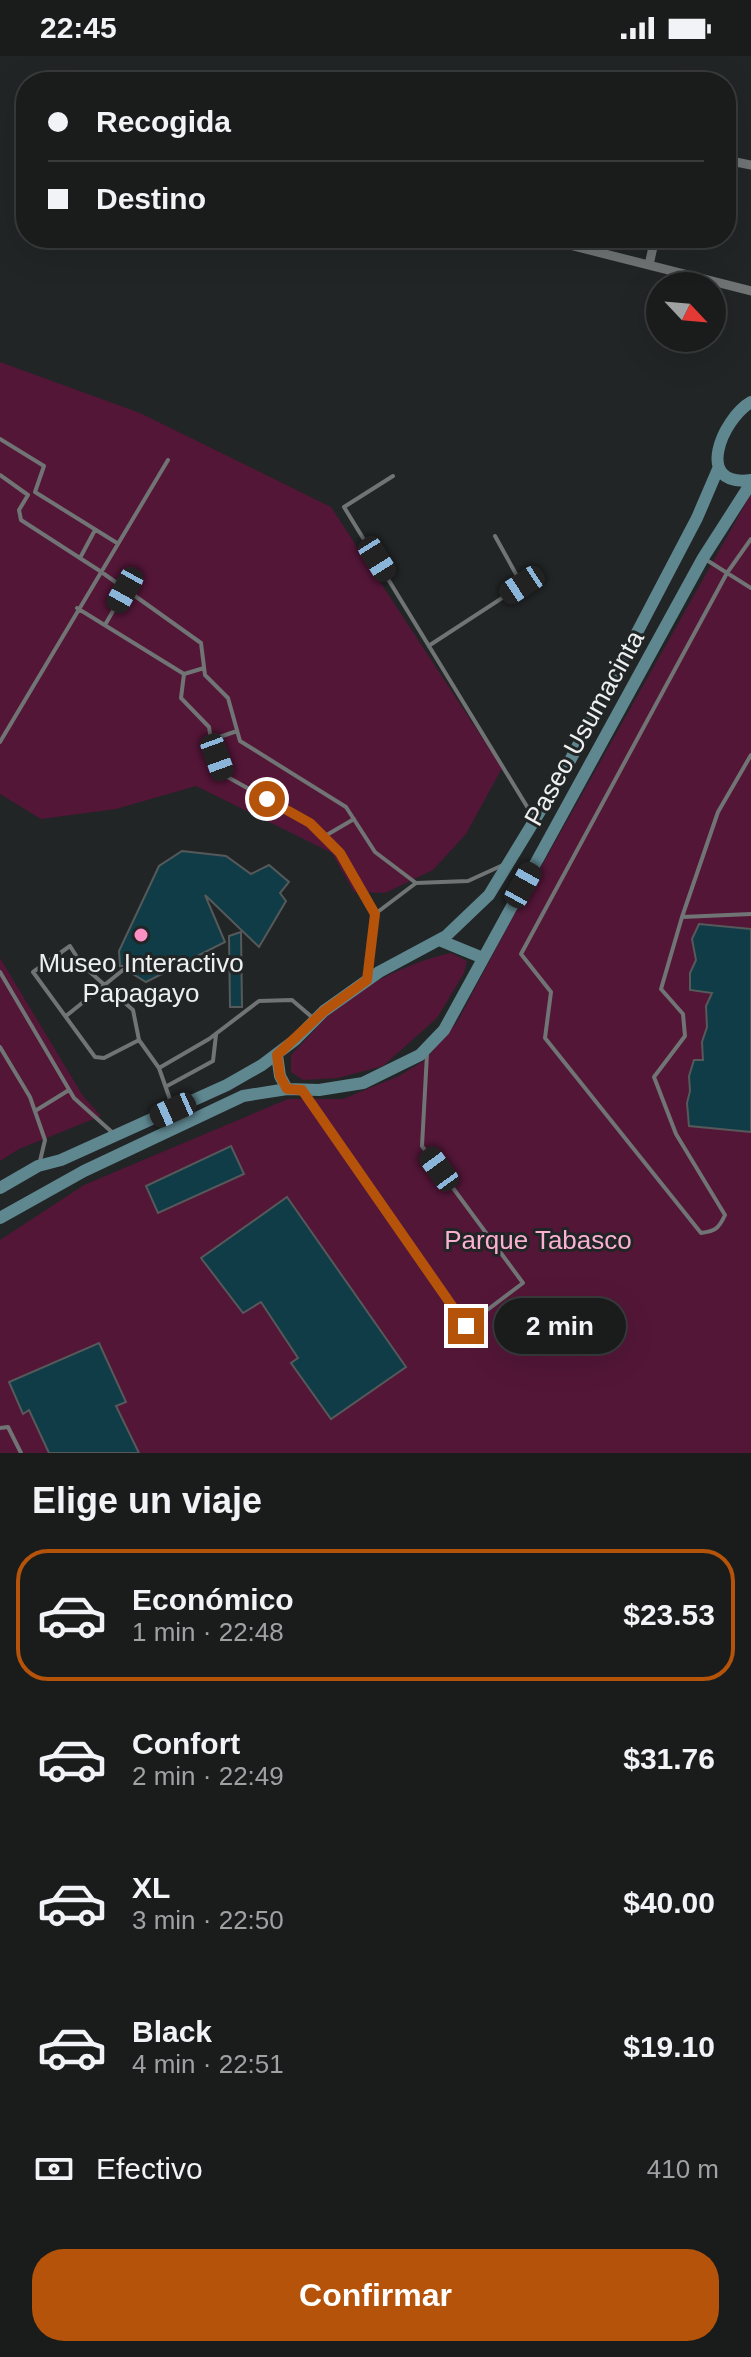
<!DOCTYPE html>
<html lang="es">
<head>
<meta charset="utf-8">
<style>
  :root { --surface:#1a1c1c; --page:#272929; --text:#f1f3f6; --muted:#9fa1a3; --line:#383a3b; --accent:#b45309 }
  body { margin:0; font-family:Helvetica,sans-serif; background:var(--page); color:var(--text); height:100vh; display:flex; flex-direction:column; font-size:30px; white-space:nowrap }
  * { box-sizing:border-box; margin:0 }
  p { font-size:26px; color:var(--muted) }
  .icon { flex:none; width:44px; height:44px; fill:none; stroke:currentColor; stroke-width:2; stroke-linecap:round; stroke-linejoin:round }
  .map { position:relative; height:1397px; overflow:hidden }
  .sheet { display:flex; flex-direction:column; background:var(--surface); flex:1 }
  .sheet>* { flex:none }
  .hud { position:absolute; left:16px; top:16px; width:720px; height:176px; border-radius:32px; box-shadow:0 8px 32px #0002,0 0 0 2px var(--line); display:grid; align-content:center; height:176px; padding:0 32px; background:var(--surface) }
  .needle { width:52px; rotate:116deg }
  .tools { position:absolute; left:646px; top:216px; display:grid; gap:16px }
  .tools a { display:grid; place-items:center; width:80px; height:80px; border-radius:50%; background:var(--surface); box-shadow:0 8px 32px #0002,0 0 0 2px var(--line); font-size:40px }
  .end { position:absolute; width:36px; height:36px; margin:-18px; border:10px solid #b45309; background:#fff; box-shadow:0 0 0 4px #fff }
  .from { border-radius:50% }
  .bubble { position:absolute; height:56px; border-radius:28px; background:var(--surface); box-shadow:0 8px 32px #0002,0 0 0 2px var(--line); font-size:26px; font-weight:800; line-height:56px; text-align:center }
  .car { position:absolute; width:24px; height:48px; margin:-24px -12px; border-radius:10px; box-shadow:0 0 6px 2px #0007; background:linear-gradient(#222 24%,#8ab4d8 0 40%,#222 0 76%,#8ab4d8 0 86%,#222 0) }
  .hud b { display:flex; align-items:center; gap:28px; height:76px; font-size:30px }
  .hud b+b { border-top:2px solid var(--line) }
  .hud i { width:20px; height:20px; background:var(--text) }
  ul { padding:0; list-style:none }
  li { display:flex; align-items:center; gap:24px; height:132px; margin:0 16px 12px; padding:0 16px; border:4px solid transparent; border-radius:32px }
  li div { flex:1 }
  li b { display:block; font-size:30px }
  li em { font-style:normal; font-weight:800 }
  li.selected { border-color:var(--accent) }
  li>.icon { width:72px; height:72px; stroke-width:1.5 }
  h2 { padding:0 32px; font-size:36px; line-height:96px }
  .pay { display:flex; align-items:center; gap:20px; height:88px; padding:0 32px; font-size:30px }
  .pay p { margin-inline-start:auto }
  .button { display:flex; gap:16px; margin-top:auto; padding:16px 32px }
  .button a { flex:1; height:92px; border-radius:32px; background:var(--accent); color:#fff; font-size:32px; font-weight:800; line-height:92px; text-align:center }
  .status { display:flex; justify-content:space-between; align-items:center; height:56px; padding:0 40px; background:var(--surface); direction:ltr }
  .status svg { height:22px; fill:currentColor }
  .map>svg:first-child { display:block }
</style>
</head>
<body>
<div class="status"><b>22:45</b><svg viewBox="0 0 49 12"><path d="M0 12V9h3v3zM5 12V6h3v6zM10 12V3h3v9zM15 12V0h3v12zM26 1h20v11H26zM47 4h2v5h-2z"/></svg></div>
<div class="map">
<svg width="751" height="1397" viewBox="0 0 751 1397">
  <rect width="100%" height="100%" fill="#222526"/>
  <path fill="#531637" d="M 0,306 L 140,357 L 331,451 L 502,712 L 466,778 L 433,814 L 385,837 L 354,836 L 332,797 L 196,730 L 116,753 L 41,763 L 0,738 Z
    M 751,438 L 751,1397 L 0,1397 L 0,1184 L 84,1129 L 288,1043 L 343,1043 L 399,1020 L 425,1004 L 457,966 L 514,859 Z
    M 451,897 L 467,905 L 464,917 L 437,962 L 383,1010 L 338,1022 L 303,1024 L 291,1016 L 291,999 C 307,983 322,964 339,950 C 370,925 412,906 451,897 Z
    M 0,902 L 83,1040 L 101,1060 L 19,1093 L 0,1105 Z"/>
  <path fill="#103c47" stroke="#56595a" stroke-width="2" d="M 182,795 L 226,800 L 251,818 L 269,809 L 289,826 L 280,837 L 286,845 L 259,891 L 205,839 L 225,886 L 146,926 L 128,915 L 125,910 L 120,910 L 119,895 L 159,810 Z
    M 699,868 L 751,873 L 751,1076 L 689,1070 L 687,1047 L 690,1035 L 689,1020 L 694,1004 L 703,1004 L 702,986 L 707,971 L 706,950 L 712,937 L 690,934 L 690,917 L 696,904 L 692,883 Z
    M 241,876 L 242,951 L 230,951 L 229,880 Z
    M 231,1090 L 244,1118 L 158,1157 L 146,1130 Z
    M 287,1141 L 406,1311 L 331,1363 L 291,1307 L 298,1302 L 261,1246 L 243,1257 L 201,1202 Z
    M 99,1287 L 126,1346 L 116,1350 L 139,1397 L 49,1397 L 29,1354 L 23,1358 L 9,1326 Z"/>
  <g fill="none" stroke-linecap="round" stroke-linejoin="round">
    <path stroke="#707475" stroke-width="4" d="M 0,383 L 44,410 L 35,436 L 117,487
      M 0,419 L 28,439 L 19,454 L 21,464 L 100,515 L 201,587 L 205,619 L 228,642 L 240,685 L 346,751 L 375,796 L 416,827
      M 393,420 L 344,451 L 534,762
      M 751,483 L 727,517 L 521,898 L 551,936 L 545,982 L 701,1177 C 716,1175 719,1172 725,1159 L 676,1078 L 654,1021 L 685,980 L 683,958 L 661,933 L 682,861 L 751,858
      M 80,502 L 95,474
      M 705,503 L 751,532
      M 77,552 L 184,618 L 181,642 L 209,671 L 211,684 L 224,719 L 310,767 L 340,797 L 375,858
      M 105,569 L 125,534
      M 430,589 L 522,529 L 495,480
      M 184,618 L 204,612
      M 211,684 L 237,675
      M 0,686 L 168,404
      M 325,780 L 354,763
      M 682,861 L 718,756 L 751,699
      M 70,890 L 82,909 L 133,954 L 139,984 L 104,1002 L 95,1001 L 33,916 Z
      M 0,916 L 74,1042 L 114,1078
      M 368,919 L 375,858 L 416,827 L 468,825 L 503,809
      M 66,960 L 123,914
      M 139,984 L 159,1012 L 173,1052
      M 0,991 L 30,1041 L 45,1084 L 40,1105
      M 159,1012 L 209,983 L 259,945 L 292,944 L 313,962
      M 167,1030 L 213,1005 L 216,979
      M 303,1036 L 466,1270 L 523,1227 L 422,1090 L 427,998
      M 35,1055 L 69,1034
      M 0,1372 L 8,1371 L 21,1397"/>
    <path stroke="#707475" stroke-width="9" d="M 726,104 L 751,109
      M 542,182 L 751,235
      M 649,209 L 655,182"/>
    <path stroke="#5f8790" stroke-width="12" d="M 751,346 C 722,363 693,432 751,424
      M 439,884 L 483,902
      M 277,999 L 280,1020 L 287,1033
      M 0,1132 L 38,1110 L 61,1104 L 227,1029 L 262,1009 L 295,984 L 324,955 L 355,933 L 379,916 L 446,880 L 489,839 L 564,716 L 697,462 L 718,413
      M 0,1162 L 84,1115 L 243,1040 L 287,1033 L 319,1034 L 363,1027 L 420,999 L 444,974 L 703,502 L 751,427"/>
  </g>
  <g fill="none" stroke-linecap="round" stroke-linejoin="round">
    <path stroke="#b45309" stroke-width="10" d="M 267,743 L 310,767 L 340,797 L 375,858 L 367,924 L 324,955 L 277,999 L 280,1020 L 287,1033 L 302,1034 L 466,1270"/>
  </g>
  <circle fill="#fc8fc3" stroke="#222526" stroke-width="3" cx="141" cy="879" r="8"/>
  <g text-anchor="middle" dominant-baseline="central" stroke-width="6" stroke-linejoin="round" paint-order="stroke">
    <g font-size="26" fill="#eef0f0" stroke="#222526">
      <text transform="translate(584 672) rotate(-61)">Paseo Usumacinta</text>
    </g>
    <g font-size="26" fill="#eef0f0" stroke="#222526">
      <text x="141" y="907">Museo Interactivo<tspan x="141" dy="30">Papagayo</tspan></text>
    </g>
    <g font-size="26" fill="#fab1d1" stroke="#222526">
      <text x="538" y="1184">Parque Tabasco</text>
    </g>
  </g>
</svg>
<div class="tools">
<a><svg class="needle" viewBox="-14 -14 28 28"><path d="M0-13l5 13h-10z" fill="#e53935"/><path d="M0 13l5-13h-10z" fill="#9fa1a3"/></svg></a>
</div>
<i class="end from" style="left:267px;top:743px"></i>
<i class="end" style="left:466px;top:1270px"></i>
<div class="bubble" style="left:494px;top:1242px;width:132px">2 min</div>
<i class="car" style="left:377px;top:503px;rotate:148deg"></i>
<i class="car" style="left:522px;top:529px;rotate:237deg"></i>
<i class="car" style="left:125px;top:534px;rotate:209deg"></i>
<i class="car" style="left:217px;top:701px;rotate:160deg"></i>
<i class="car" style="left:523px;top:829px;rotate:29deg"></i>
<i class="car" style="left:173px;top:1054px;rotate:246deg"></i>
<i class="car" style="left:439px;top:1113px;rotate:324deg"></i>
<div class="hud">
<b><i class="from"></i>Recogida</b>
<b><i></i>Destino</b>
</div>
</div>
<section class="sheet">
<h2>Elige un viaje</h2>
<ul>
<li class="selected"><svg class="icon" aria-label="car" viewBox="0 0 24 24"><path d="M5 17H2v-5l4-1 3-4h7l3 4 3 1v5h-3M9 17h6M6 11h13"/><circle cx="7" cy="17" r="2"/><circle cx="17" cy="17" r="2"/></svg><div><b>Económico</b><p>1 min · 22:48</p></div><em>$23.53</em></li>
<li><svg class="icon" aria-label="car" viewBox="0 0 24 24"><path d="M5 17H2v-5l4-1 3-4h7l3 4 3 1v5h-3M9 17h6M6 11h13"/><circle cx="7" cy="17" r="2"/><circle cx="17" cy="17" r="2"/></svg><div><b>Confort</b><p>2 min · 22:49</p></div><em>$31.76</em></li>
<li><svg class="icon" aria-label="car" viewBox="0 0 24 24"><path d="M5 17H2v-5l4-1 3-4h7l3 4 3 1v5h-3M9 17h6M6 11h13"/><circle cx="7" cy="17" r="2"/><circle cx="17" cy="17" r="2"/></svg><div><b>XL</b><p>3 min · 22:50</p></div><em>$40.00</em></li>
<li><svg class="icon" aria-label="car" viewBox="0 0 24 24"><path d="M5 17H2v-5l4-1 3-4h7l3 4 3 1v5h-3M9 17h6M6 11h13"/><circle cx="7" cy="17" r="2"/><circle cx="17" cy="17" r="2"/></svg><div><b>Black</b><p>4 min · 22:51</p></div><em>$19.10</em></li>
</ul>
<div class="pay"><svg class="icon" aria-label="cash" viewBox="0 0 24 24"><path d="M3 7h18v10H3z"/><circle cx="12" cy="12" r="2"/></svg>Efectivo<p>410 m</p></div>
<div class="button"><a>Confirmar</a></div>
</section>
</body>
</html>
